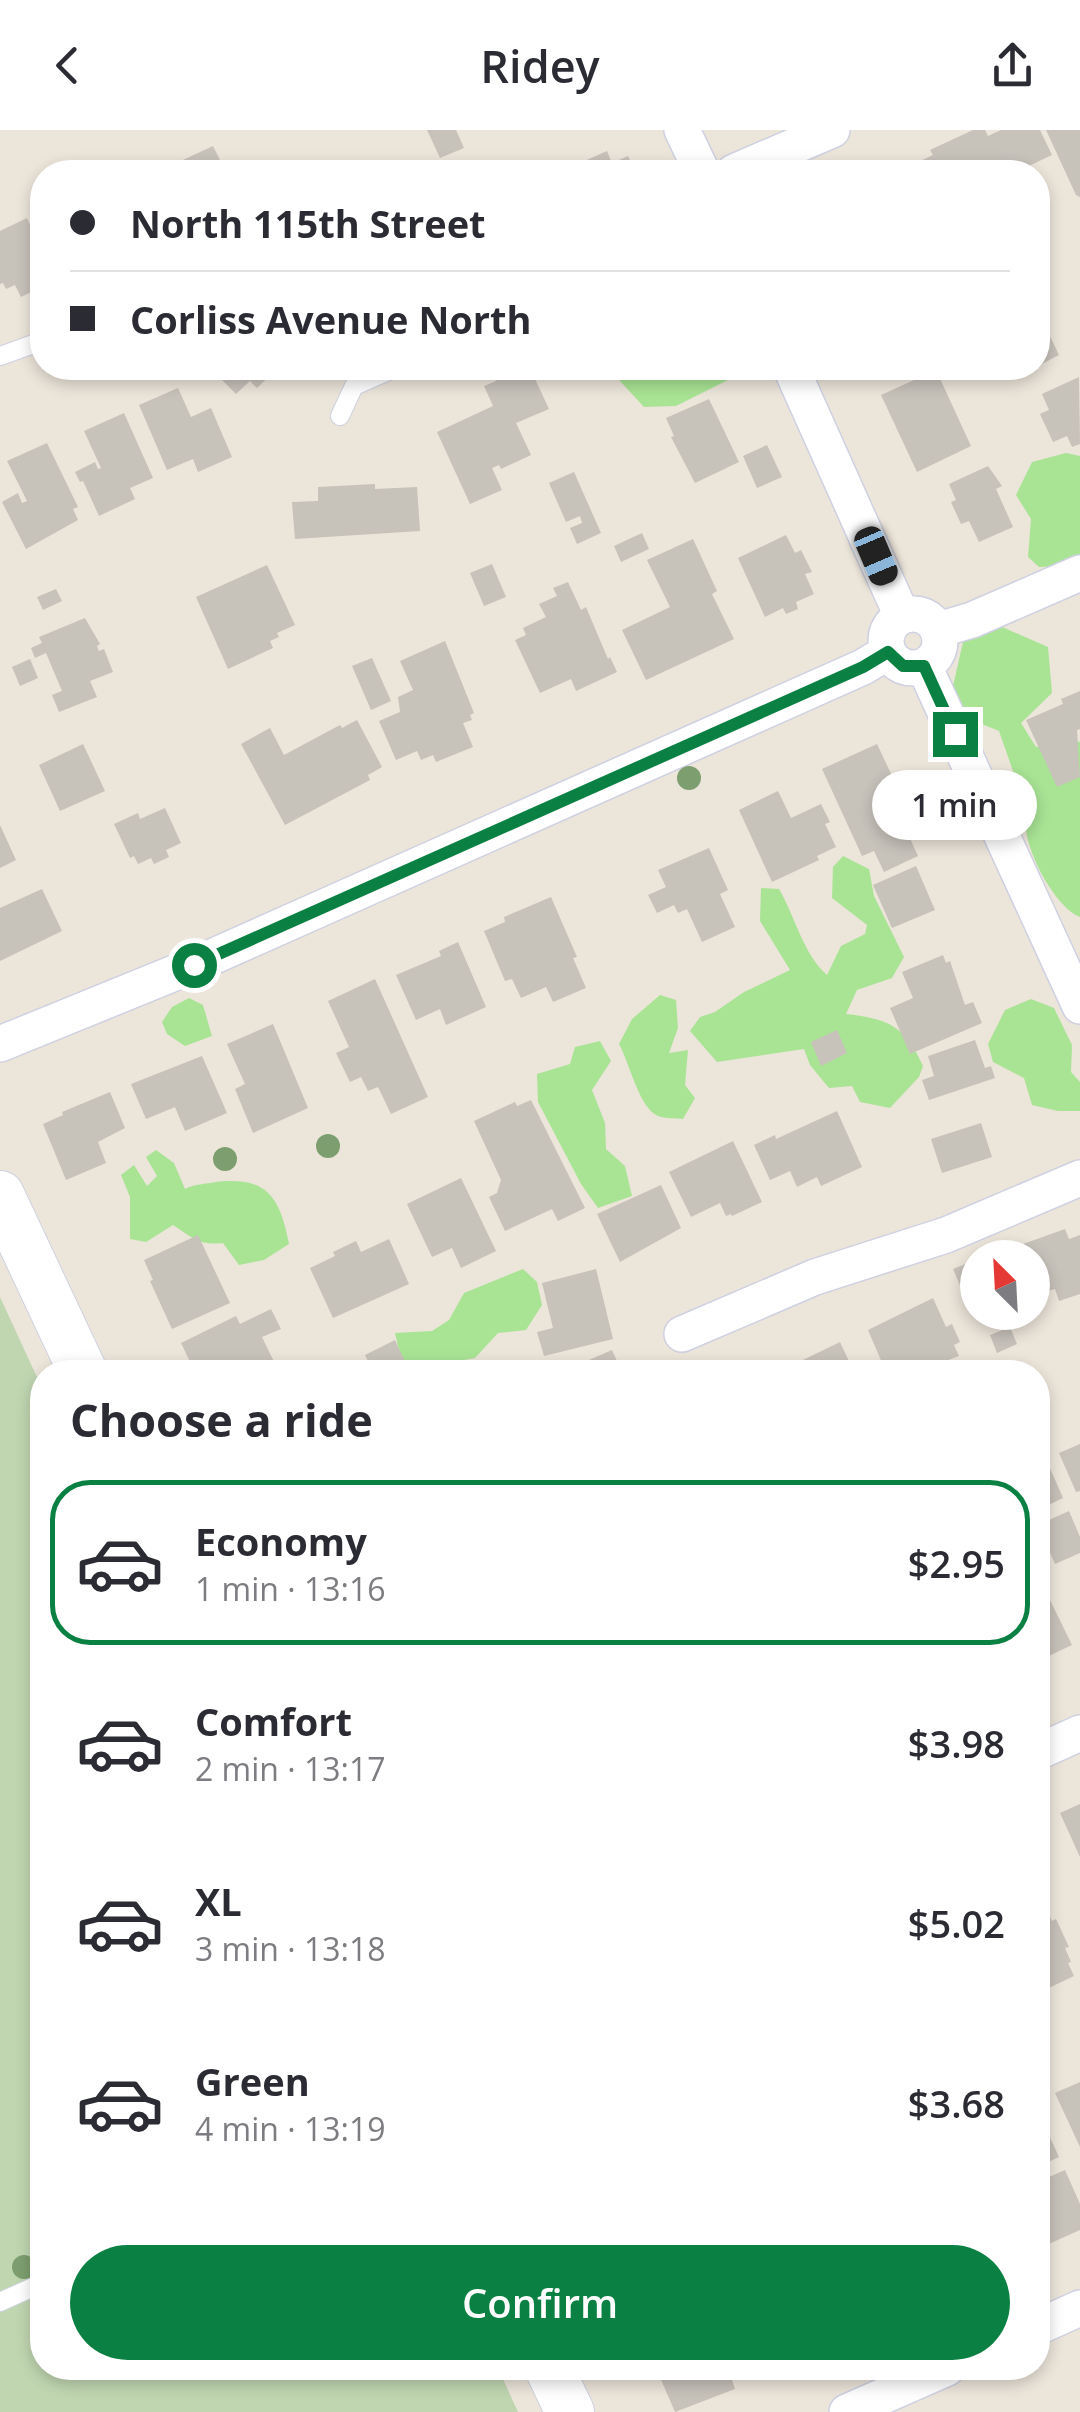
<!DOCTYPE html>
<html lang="en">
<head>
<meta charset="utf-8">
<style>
  :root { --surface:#fff; --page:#f7f7f7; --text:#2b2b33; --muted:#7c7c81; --line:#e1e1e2; --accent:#0b8043 }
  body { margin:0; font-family:"Open Sans",sans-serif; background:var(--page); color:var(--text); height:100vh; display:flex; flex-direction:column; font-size:38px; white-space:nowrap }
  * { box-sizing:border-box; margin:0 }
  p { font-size:32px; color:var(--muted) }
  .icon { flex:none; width:55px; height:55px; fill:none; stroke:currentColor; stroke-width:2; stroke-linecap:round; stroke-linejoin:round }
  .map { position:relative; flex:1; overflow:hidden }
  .details { position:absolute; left:30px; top:1230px; width:1020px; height:1020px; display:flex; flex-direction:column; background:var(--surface); border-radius:40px; box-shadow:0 5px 15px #0003 }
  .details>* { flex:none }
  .top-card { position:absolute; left:30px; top:30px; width:1020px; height:220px; border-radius:40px; box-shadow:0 5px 15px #0003; display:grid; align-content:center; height:220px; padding:0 40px; background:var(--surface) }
  .needle { width:65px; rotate:336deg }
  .tools { position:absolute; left:960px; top:1110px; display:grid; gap:20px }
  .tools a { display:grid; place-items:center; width:90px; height:90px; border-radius:50%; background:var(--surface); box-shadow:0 5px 15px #0003; font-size:50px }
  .end { position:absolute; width:45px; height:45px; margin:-22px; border:12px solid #0b8043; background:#fff; box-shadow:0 0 0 5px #fff }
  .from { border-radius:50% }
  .bubble { position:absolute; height:70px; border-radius:35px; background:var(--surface); box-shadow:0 5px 15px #0003; font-size:32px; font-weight:600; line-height:70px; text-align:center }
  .car { position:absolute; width:30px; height:60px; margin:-30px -15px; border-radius:12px; box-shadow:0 0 8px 2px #0007; background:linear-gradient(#222 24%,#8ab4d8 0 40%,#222 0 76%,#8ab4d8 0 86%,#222 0) }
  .top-card b { display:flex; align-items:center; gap:35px; height:95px; font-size:38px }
  .top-card b+b { border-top:2px solid var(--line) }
  .top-card i { width:25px; height:25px; background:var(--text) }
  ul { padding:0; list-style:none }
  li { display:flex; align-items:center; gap:30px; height:165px; margin:0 20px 15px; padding:0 20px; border:5px solid transparent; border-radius:40px }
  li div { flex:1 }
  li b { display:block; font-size:38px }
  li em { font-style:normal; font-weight:600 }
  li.current { border-color:var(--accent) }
  li>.icon { width:90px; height:90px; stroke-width:1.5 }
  h2 { padding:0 40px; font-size:45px; line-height:120px }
  .cta { display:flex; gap:20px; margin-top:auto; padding:20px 40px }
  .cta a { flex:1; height:115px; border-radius:60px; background:var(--accent); color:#fff; font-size:40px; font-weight:600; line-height:115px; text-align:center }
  header { display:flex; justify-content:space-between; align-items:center; height:130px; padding:0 40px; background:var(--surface); font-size:45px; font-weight:600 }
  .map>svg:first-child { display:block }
</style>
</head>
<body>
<header><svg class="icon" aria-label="back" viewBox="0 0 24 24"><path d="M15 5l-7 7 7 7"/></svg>Ridey<svg class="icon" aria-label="share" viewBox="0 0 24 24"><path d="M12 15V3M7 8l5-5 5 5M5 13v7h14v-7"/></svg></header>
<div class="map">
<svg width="1080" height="2282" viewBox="0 0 1080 2282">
  <rect width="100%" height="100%" fill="#ece5da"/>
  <path fill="#a9e495" d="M 608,238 L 738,238 L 740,244 L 676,276 L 644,277 Z
    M 1066,323 L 1080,326 L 1080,429 L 1065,436 L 1039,437 L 1028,427 L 1031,389 L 1016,365 L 1032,332 Z
    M 1000,496 L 1048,517 L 1052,563 L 1021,593 L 1036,617 L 1073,610 L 1080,612 L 1080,787 C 1056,778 1028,725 1026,699 C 1026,690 1033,677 1036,667 L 1014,644 L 999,601 L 967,588 L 953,556 L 963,512 Z
    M 843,726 L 869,739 L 874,766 L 904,827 L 892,848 L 857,860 L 846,884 C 889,889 905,896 923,936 L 919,947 L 890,978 L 860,972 L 852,956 L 829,958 L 810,935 L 804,919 L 717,932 L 690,901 L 700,887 L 715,882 L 744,862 L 790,840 L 760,791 L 761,758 L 779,759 C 796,788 802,822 827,845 L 841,816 L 865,804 L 867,795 L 832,768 L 833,737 Z
    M 660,865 L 676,870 L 678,898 L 669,923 L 688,920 L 685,955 L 695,968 L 683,989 C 676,988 665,989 658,986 C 639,978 630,934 619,914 L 632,889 Z
    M 189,868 L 203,875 L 212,906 L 185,916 L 167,904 L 162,892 L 172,877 Z
    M 1031,869 L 1054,878 L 1072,915 L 1071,942 L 1080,952 L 1080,981 L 1058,981 L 1032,975 L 1024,948 L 993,932 L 988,914 L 1005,880 Z
    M 600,911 L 611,931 L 592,960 L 605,993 L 606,1019 L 625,1036 L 632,1066 L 598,1078 L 581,1054 L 538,972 L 537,944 L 570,934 L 575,917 Z
    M 156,1020 L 174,1033 L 185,1059 C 195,1054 205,1054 216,1052 C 267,1046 280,1067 289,1114 L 264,1130 L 239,1135 L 223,1113 C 200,1116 191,1107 173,1095 L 146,1112 L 130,1109 L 130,1067 L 121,1045 L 134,1035 L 147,1056 L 157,1046 L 146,1027 Z
    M 523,1139 L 537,1152 L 542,1175 L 526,1200 L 498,1203 L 475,1228 L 448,1233 L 439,1242 C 400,1242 404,1239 395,1203 L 432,1201 L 449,1190 L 464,1163 Z"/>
  <path fill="#c0d6b1" d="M 0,1167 L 42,1258 L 42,2238 L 498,2238 L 518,2282 L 0,2282 Z"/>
  <path fill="#c7c2ba" d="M 427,0 L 456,0 L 464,18 L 440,28 Z
    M 973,0 L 985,0 L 988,6 L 1001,0 L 1040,0 L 1052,25 L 1016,42 L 923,42 L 918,32 L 933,25 L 930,20 Z
    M 1046,0 L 1080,0 L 1080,67 L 1076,65 Z
    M 213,16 L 226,42 L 157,42 Z
    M 607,21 L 612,33 L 628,26 L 636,42 L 544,42 L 580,33 Z
    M 27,88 L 42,122 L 42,157 L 21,167 L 15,155 L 6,159 L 3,153 L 0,154 L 0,101 Z
    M 1046,198 L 1059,225 L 1038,236 L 1038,202 Z
    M 210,238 L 278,238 L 257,258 L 250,251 L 236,264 Z
    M 490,238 L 530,238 L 549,279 L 516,293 L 531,325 L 501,339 L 499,335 L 492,338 L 502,360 L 470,374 L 437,302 L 493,276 L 484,256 L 496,251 Z
    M 936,240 L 971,316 L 917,342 L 881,265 Z
    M 1079,247 L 1080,314 L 1072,317 L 1067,306 L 1053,312 L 1040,284 L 1049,280 L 1042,264 Z
    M 178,258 L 191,287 L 211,278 L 232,327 L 198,342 L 193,329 L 167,340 L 139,275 Z
    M 709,269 L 739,332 L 695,353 L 671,307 L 674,306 L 666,288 Z
    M 124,283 L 153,348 L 130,358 L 135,369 L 99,386 L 83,351 L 80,352 L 75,342 L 95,332 L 98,339 L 101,338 L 84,301 Z
    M 47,313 L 78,377 L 73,379 L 78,390 L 26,419 L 2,372 L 18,363 L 22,373 L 27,371 L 7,331 Z
    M 767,315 L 782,347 L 757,358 L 743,326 Z
    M 988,336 L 1002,356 L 996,359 L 1013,397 L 979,412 L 969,391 L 961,394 L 951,372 L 956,370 L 949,354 Z
    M 574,342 L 601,403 L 577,414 L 570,398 L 582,393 L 580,386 L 566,392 L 549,353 Z
    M 375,354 L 375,359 L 417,357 L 420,401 L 295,409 L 292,372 L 318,371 L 318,357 Z
    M 642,403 L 649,419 L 621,432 L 614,416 Z
    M 786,405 L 795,423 L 801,420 L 812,442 L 805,444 L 814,464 L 796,472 L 798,479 L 786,484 L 783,478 L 765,487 L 738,428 Z
    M 693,409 L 717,461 L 712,464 L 734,509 L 646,550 L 622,500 L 670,477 L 647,430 Z
    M 492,434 L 506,467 L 484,476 L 470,443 Z
    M 267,435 L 295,495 L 277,503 L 279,507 L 270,511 L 273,518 L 228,539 L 196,467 Z
    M 568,452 L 581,480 L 586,477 L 608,529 L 610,527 L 617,542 L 576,561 L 571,549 L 540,563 L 515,510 L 526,505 L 523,498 L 546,487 L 539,474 L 557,466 L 553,458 Z
    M 56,459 L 62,471 L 43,480 L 37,467 Z
    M 85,488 L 100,514 L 97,516 L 99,521 L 104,519 L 113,542 L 90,551 L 97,567 L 59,582 L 52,565 L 62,561 L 46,523 L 35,528 L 31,518 L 42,513 L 39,507 Z
    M 445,511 L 474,583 L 470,585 L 472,590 L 463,593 L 473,617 L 436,632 L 433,625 L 421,630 L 417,621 L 396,630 L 379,591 L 400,582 L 398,567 L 413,560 L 400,531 Z
    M 372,528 L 391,571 L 371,580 L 352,536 Z
    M 30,529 L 38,548 L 20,556 L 12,537 Z
    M 1080,561 L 1080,599 L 1077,600 L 1080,647 L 1057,657 L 1026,590 L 1063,574 L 1061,569 Z
    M 357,590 L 382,637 L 368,645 L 370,650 L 285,695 L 241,614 L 270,598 L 284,625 L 340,595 L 342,598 Z
    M 83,614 L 105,661 L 60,681 L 39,635 Z
    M 877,614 L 908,680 L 899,684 L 918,726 L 884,742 L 874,721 L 862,726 L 822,639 Z
    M 778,661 L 791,688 L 821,674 L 830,692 L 825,694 L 836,717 L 817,726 L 819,730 L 772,752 L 739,680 Z
    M 165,678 L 181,713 L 166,720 L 169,727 L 154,734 L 151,728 L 138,734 L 134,726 L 130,728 L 114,694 L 138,683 L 140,689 Z
    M 0,695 L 16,730 L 0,738 Z
    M 709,718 L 728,760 L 720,764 L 735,797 L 702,812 L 687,779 L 678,783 L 674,775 L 657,783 L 648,765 L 666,757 L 658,740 Z
    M 916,736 L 935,780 L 892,798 L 873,755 Z
    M 42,759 L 62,801 L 0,831 L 0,778 Z
    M 551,767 L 577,827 L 573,828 L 586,858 L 553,872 L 546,857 L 521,868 L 512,849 L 505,851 L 484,801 L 505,792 L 504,787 Z
    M 458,812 L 486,877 L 446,895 L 440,879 L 416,890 L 396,845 L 441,826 L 439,821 Z
    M 943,825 L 946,833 L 950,831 L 965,875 L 973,872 L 982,893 L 910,924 L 890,878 L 913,868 L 902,842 Z
    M 375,849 L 428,967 L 391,984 L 378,957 L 368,961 L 361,947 L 350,952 L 336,923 L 349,917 L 328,871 Z
    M 273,894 L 308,978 L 253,1003 L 235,959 L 245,954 L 227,914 Z
    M 837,900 L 847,923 L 821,936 L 811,912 Z
    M 975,910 L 985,938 L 991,936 L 995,948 L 929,970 L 922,950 L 934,946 L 928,926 Z
    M 202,926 L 227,983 L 185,1001 L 175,977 L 146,989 L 131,954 Z
    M 110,962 L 125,998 L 98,1012 L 106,1033 L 66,1050 L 43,994 L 63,985 L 62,982 Z
    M 531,970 L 585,1078 L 558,1091 L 552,1079 L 505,1101 L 489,1067 L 497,1063 L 501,1050 L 474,991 L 515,972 L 517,976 Z
    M 837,981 L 862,1037 L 821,1056 L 817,1047 L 797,1057 L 790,1041 L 770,1050 L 754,1015 L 775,1005 L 776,1009 Z
    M 981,993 L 992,1027 L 942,1043 L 931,1009 Z
    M 733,1011 L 762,1072 L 732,1086 L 731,1084 L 726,1086 L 720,1073 L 691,1087 L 669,1042 Z
    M 461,1048 L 496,1121 L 461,1138 L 452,1118 L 432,1127 L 407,1074 Z
    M 661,1055 L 681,1098 L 620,1132 L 597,1084 Z
    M 1065,1099 L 1069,1109 L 1080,1105 L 1080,1164 L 1059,1171 L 1055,1159 L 1041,1163 L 1036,1151 L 1032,1152 L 1032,1128 L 1028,1128 L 1023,1114 Z
    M 198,1105 L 230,1173 L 172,1199 L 150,1151 L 153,1150 L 144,1130 Z
    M 389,1109 L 409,1154 L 333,1188 L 310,1138 L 335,1126 L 333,1122 L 356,1111 L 361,1122 Z
    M 978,1129 L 978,1181 L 972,1183 L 953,1139 Z
    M 596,1139 L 613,1209 L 544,1226 L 537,1202 L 553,1198 L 542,1153 Z
    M 933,1168 L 946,1197 L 952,1194 L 960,1212 L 954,1215 L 959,1226 L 943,1232 L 948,1242 L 886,1242 L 868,1200 Z
    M 271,1179 L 281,1199 L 262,1207 L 279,1242 L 195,1242 L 181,1213 L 236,1186 L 240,1194 Z
    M 1010,1197 L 1017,1214 L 997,1223 L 990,1205 Z
    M 395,1210 L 410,1242 L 373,1242 L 365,1225 Z
    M 840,1212 L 854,1242 L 809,1242 L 803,1230 Z
    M 612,1220 L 622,1242 L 561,1242 Z
    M 1080,1314 L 1080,1361 L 1076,1362 L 1059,1323 Z
    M 1046,1329 L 1063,1368 L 1038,1380 L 1038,1333 Z
    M 1069,1381 L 1080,1407 L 1080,1423 L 1055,1434 L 1038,1395 Z
    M 1048,1466 L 1072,1515 L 1038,1531 L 1038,1471 Z
    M 1080,1674 L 1080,1727 L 1060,1683 Z
    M 1038,1750 L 1042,1761 L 1039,1762 L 1052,1791 L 1056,1789 L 1069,1817 L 1065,1818 L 1071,1832 L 1068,1833 L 1074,1846 L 1038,1863 Z
    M 1080,1952 L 1080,2017 L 1055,1963 Z
    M 1038,1981 L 1059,2027 L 1038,2037 Z
    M 1065,2040 L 1080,2074 L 1080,2100 L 1042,2117 L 1038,2107 L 1038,2052 Z
    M 656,2238 L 728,2238 L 735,2259 L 675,2282 Z"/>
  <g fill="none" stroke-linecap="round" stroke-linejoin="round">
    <g stroke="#cfd1e2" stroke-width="20">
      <path id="lane" d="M 0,226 L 42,211
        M 340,286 L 354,256 L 395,238
        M 0,2172 L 42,2153"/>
    </g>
    <g stroke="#cfd1e2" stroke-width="38">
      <path id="street" d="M 682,0 L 702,42
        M 734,42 L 832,0
        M 791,238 L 902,486
        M886 511a27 27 0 1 1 54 0a27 27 0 1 1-54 0Z
        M 938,500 L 972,490 L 1080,443
        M 924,536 L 1080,876
        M 0,914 L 194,835 L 863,537 L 888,522
        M 682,1204 L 815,1147 L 946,1105 L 1080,1048
        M 1038,1622 L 1080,1603
        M 1038,2197 L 1080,2178
        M 847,2282 L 947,2238"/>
    </g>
    <g stroke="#cfd1e2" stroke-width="50">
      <path id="secondary" d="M 0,1065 L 83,1242
        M 549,2238 L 570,2282"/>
    </g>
    <use href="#lane" stroke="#fff" stroke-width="18"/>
    <use href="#street" stroke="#fff" stroke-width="35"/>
    <use href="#secondary" stroke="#fff" stroke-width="48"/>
  </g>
  <g fill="#7d9f6f">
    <circle cx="689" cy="648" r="12"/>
    <circle cx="328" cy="1016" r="12"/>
    <circle cx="225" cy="1029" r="12"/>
    <circle cx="24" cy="2137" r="12"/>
  </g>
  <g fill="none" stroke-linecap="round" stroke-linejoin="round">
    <path stroke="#0b8043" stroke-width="12" d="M 194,835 L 863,537 L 888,522 L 903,536 L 924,536 L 955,604"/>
  </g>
</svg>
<div class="tools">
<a><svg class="needle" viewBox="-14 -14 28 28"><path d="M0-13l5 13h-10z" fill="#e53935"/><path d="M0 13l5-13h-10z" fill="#7c7c81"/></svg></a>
</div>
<i class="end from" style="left:194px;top:835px"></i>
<i class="end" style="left:955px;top:604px"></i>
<div class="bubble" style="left:872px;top:640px;width:165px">1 min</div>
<i class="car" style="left:876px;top:426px;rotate:157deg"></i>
<div class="top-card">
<b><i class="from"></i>North 115th Street</b>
<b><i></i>Corliss Avenue North</b>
</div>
<section class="details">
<h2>Choose a ride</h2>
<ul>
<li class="current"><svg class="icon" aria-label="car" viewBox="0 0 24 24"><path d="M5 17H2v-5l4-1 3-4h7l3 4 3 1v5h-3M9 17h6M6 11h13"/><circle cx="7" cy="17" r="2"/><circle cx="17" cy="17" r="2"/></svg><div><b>Economy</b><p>1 min · 13:16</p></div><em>$2.95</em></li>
<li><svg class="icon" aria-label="car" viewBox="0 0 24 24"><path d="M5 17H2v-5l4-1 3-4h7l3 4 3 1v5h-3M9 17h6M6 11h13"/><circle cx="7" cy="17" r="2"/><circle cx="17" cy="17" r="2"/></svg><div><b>Comfort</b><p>2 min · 13:17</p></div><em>$3.98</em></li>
<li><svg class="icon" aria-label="car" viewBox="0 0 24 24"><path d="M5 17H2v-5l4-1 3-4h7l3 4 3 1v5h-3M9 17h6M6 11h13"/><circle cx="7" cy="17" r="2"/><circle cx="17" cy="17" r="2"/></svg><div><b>XL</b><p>3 min · 13:18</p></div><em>$5.02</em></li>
<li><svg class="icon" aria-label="car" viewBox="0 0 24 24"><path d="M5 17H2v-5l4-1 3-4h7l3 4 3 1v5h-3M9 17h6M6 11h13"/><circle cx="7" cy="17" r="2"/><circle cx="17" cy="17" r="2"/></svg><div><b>Green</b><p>4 min · 13:19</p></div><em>$3.68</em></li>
</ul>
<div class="cta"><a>Confirm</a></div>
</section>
</div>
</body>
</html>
